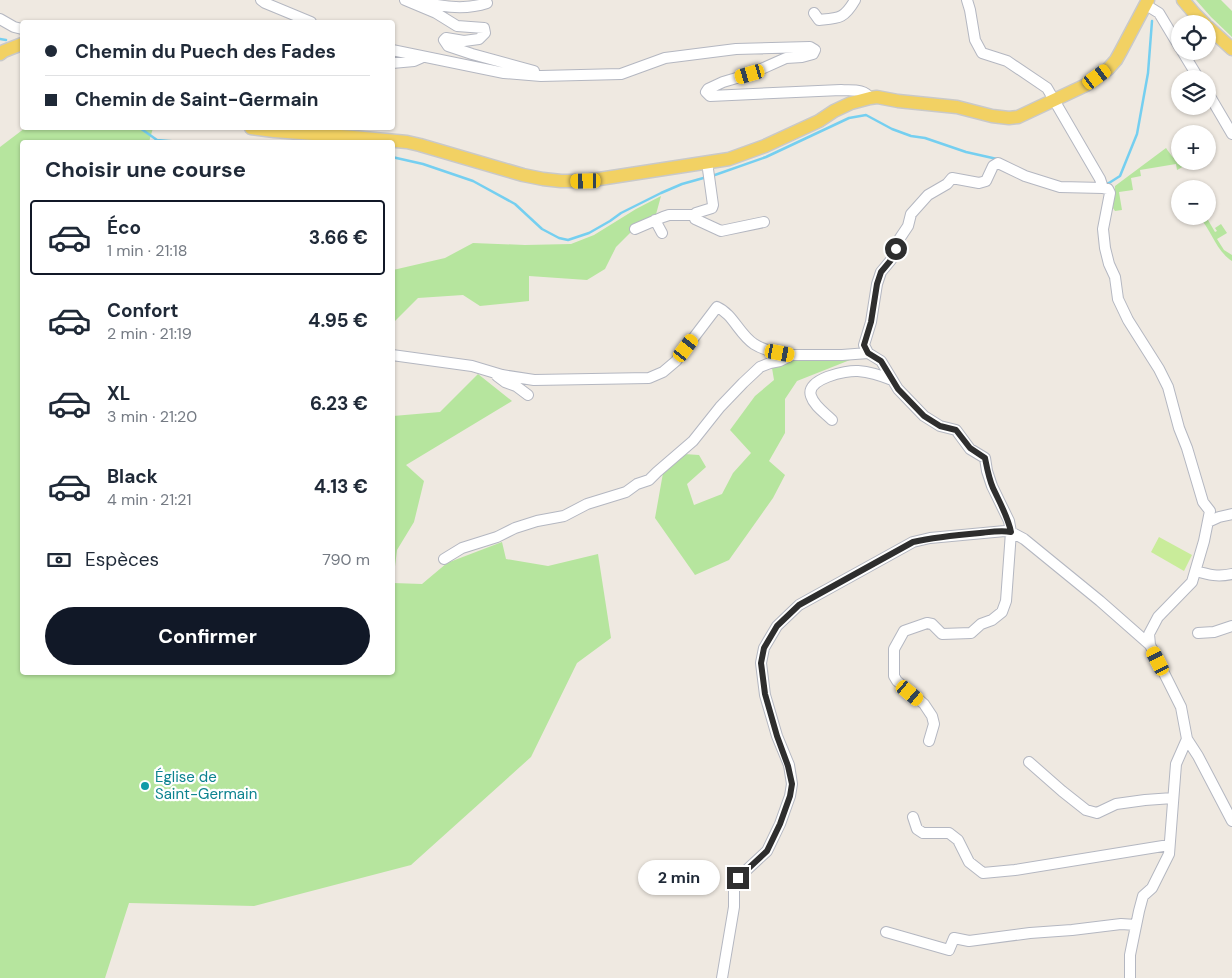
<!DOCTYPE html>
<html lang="fr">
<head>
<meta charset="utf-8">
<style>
  :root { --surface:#fff; --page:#f2f2f3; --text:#1f2937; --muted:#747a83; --line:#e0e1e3; --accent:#111827 }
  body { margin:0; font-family:"DM Sans",sans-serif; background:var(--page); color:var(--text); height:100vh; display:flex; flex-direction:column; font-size:19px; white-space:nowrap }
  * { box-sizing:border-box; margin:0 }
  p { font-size:16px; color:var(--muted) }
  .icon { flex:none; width:28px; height:28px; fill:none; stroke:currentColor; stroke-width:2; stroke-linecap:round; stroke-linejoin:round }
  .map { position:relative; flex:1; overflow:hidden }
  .sheet { position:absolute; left:20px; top:140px; width:375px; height:535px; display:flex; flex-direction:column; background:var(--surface); border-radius:5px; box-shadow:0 1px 4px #0004 }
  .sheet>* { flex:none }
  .top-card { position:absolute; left:20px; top:20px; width:375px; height:110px; border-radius:5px; box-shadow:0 1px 4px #0004; display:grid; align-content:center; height:110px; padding:0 25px; background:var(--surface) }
  .controls { position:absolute; left:1171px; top:15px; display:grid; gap:10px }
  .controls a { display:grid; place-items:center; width:45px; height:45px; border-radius:50%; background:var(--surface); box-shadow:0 1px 4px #0004; font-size:25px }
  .end { position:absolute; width:22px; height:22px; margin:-11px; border:6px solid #2e2e2e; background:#fff; box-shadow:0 0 0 2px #fff }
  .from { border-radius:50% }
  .bubble { position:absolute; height:35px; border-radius:18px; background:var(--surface); box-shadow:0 1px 4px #0004; font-size:16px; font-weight:700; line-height:35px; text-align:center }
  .car { position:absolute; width:15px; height:30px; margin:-15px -8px; border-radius:6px; box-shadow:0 0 4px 1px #0007; background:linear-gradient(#f5c518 24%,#345 0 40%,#f5c518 0 76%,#345 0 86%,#f5c518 0) }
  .top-card b { display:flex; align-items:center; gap:18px; height:48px; font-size:19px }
  .top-card b+b { border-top:1px solid var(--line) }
  .top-card i { width:12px; height:12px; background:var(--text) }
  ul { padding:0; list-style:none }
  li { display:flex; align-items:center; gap:15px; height:75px; margin:0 10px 8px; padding:0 15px; border:2px solid transparent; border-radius:5px }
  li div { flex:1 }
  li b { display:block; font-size:19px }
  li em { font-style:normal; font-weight:700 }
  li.active { border-color:var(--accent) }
  li>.icon { width:45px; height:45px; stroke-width:1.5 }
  h2 { padding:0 25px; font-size:22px; line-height:60px }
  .pay { display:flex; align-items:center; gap:12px; height:55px; padding:0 25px; font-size:19px }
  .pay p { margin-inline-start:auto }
  .button { display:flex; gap:10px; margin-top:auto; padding:10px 25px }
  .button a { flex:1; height:58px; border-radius:30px; background:var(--accent); color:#fff; font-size:20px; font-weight:700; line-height:58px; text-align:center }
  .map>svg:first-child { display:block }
</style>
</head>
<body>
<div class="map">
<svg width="1232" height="978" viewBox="0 0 1232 978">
  <rect width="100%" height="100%" fill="#efe9e1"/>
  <path fill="#b6e59e" d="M 1196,0 L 1221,0 L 1232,11 L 1232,37 L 1211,17 Z
    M 25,128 L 153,128 L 149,142 L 22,142 L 22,672 L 392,672 L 393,416 L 440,412 L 478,374 L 512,401 L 406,465 L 424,481 L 414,522 L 397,550 L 393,583 L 422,584 L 447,563 L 502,542 L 506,559 L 548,566 L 598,554 L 611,638 L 577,663 L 531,757 L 411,865 L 254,906 L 129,903 L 105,978 L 0,978 L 0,147 Z
    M 1166,148 C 1176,162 1175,161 1192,161 L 1179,169 L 1177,170 L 1176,164 L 1140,170 L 1141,176 L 1131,178 L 1133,190 L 1119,192 L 1122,210 L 1115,211 L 1113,208 L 1115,186 Z
    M 661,196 L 655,218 L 636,227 L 616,247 L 605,269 L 587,280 L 529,276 L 529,301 L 480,306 L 463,295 L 418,298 L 393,323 L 393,270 L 445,258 L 473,243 L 525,245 L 571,244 L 594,235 L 636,209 Z
    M 1198,216 L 1206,216 L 1205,218 L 1207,220 L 1208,220 L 1215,232 L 1217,231 L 1215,228 L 1221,224 L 1227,233 L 1217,239 L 1224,250 L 1232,255 L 1232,261 C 1215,250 1212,230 1198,216 Z
    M 794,359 L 850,360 L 797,381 L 785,399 L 785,433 L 769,461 L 785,475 L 773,498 L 729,560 L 695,575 L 655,518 L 663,473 L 684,454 L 699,455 L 706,467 L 687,484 L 694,505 L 722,494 L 733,473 L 751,453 L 730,430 L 755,396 L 774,380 L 772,368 Z"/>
  <path fill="#c9ec9a" d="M 1159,537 L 1192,555 L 1184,571 L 1151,552 Z"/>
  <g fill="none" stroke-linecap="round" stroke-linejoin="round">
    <path stroke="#75cff0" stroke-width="2.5" d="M 0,39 L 6,40
      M 140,128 L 157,140 L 181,142
      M 392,157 L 423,164 L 473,181 L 515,204 L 542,229 L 559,238 L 568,240 L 589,233 L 610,221 L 621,213 L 661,193 L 682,184 L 707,177
      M 712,176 L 766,157 L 849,118 L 866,115 L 892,129 L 911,136 L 925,138 L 966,152 L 997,159
      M 1105,184 L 1109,183 L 1120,176 L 1137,134 L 1148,73 L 1152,21"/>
    <g stroke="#b4b7c1" stroke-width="12">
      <path id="minor" d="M 261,0 L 265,3 L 311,22
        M 405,0 L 436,13 L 457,26 L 484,28 L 485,33 L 479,39 L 464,41 L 446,38 L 444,40 L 448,46 L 472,54 L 534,71
        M 967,0 L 970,10 L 975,40 L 982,53 L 1007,61 L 1047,88 L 1100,179 L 1103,188 L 1108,189 L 1110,193 L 1103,229 L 1105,248 L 1109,264 L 1115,277 L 1118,299 L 1128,320 L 1159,369 L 1168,387 L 1179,428 L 1187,448 L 1203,502 L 1210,511 L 1204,541 L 1192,582 L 1158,617 L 1149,634 L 1150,645 L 1181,707 L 1187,739 L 1176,764 L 1169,854 L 1152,888 L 1143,896 L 1139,911 L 1130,955 L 1130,978
        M 420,1 C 441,7 466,10 487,3
        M 1146,5 L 1159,13 L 1180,48
        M 814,13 L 819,20 C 839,18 844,19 855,0
        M 0,19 L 14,27 L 22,29
        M 392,50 L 504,73 L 541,76 L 621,74 L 665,58 L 736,49 L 810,47 L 815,50 L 813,54 L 802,57 L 786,58 L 750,74 L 723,82 L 708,89 L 706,92 L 710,96 L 841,90 C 851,91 864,88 870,98
        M 1182,51 L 1199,79
        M 392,63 L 414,61 L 423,57
        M 1208,93 L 1232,134
        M 707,162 L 713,205 L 712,208 L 696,213 L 694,215 L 695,219 L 721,231 L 764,222
        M 655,220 L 662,233
        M 635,229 L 663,217 L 669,215 L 694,215
        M 392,355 L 472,366 L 502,375 L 534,380 L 649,378 L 663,372 L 676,361 L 717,307 C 733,314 739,334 754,344 C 765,351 779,353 792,355
        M 497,376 L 505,382 L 516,386 L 528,395
        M 832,420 C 825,413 814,406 811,396 C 805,379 846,370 858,371 C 870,372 880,375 892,380
        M 1208,522 L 1219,517 L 1232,514
        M 444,559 L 462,548 L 497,537 L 515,528 L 537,521 L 564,516 L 587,504 L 626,492 L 637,484 L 649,480 L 657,472 L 693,441 L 720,407 L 743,383 L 760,367 L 770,363 L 780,361 L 792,355 L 842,355 L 868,353
        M 1196,571 C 1209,575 1218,577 1232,574
        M 1198,633 L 1214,632 L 1232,626
        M 1187,739 L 1198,756 L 1232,821
        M 929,741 L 934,724 L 932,716 L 924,704 L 897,681 L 894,676 L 894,649 L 904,631 L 927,623 L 932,624 L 942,634 L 971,633 L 981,624 L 992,620 L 1002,612 L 1006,601 L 1011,532 L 1009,521 L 992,486 L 987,471 L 985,458 L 970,449 L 956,430 L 940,426 L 924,416 L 898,389 L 881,361 L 868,353 L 864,345 L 871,322 L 877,284 L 881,272 L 891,260 L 900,238 L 908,226 L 911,214 L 928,195 L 947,184 L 952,178 L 979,183 L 986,181 L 993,166 L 998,163 L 1025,176 L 1060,187 L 1103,188
        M 1029,762 L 1062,791 L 1086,810 L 1097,813 L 1116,804 L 1145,800 L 1173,798
        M 913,817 L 917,829 L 923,833 L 949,833 L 958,840 L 969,862 L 983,873 L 1015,870 L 1169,845
        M 886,932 L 949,950 L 954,938 L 969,941 L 1030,933 L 1072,930 L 1121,924 L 1136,925
        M 722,978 L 734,907 L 734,888 L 738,878 L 767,851 L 780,824 L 790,796 L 792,784 L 789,765 L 777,736 L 765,695 L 761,663 L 764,648 L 777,626 L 799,605 L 913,542 L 930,538 L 1005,531 L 1011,532 L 1024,539 L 1100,601 L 1150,645"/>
    </g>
    <g stroke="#c9c9c9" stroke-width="15">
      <path id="major" d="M 1183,0 L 1194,13 L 1205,24
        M 1208,27 L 1232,49
        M 0,54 L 4,51 L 22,44
        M 251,128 L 274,131 L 353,137 L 407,142 L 420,145 L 523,175 L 543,179 L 561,181 L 586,181 L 729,159 L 765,146 L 819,121 L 834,111 L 851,103 L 870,98 L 877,97 L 898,101 L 957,107 L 992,116 L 1009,118 L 1018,117 L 1086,85 L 1108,69 L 1116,60 L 1121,51 L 1148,0"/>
    </g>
    <use href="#minor" stroke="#fff" stroke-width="10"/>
    <use href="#major" stroke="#f2d163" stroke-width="12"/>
  </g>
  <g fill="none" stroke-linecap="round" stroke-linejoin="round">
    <path stroke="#2e2e2e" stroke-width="6" d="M 738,878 L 767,851 L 780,824 L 790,796 L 792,784 L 788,766 L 777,736 L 765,694 L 761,663 L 764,648 L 777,626 L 799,605 L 913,542 C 935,537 957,535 980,533 C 990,532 1001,530 1011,532 C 1008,517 1000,503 993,488 C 989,479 987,468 985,458 L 970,448 L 956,430 L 940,426 L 924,416 L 898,389 L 881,361 L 868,353 L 864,345 L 871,322 L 877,284 L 881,272 L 891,260 L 896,249"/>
  </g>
  <circle fill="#0f9aa8" stroke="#fff" stroke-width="2" cx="145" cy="786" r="5"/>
  <g text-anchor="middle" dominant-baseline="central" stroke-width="4.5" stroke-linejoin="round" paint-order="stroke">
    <g font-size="15" fill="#0d838f" stroke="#fff" text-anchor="start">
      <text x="155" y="777">Église de<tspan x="155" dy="17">Saint-Germain</tspan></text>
    </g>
  </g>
</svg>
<div class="controls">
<a><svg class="icon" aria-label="locate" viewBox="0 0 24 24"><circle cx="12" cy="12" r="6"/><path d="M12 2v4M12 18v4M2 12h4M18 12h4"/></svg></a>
<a><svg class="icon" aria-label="layers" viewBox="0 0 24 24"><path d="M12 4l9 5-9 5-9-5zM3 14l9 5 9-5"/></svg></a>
<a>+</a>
<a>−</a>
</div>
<i class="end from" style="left:896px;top:249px"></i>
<i class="end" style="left:738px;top:878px"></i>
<div class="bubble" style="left:638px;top:860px;width:82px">2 min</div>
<i class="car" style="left:750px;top:74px;rotate:254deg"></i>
<i class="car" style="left:1097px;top:77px;rotate:54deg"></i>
<i class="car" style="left:586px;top:181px;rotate:269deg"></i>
<i class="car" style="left:686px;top:348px;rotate:37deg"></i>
<i class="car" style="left:780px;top:353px;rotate:100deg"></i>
<i class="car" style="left:1158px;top:661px;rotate:333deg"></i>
<i class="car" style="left:910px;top:693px;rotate:130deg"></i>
<div class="top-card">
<b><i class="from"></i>Chemin du Puech des Fades</b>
<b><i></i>Chemin de Saint-Germain</b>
</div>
<section class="sheet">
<h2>Choisir une course</h2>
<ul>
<li class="active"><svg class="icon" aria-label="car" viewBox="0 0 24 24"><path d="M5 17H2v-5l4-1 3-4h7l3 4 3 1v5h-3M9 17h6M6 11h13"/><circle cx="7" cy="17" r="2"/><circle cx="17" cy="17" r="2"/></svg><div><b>Éco</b><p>1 min · 21:18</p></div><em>3.66 €</em></li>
<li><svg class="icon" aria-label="car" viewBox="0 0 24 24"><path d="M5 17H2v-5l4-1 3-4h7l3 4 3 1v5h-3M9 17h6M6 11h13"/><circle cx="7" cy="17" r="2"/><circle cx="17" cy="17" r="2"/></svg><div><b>Confort</b><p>2 min · 21:19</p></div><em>4.95 €</em></li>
<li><svg class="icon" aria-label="car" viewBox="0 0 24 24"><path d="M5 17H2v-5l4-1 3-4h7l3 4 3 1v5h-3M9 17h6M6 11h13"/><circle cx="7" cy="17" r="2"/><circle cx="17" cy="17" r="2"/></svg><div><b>XL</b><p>3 min · 21:20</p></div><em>6.23 €</em></li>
<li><svg class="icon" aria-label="car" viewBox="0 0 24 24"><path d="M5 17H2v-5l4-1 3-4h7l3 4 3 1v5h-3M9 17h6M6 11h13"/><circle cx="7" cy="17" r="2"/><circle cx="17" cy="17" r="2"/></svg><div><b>Black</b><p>4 min · 21:21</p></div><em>4.13 €</em></li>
</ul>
<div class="pay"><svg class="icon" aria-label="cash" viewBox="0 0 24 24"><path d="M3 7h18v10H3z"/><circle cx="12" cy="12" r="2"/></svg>Espèces<p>790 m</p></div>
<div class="button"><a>Confirmer</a></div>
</section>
</div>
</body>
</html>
